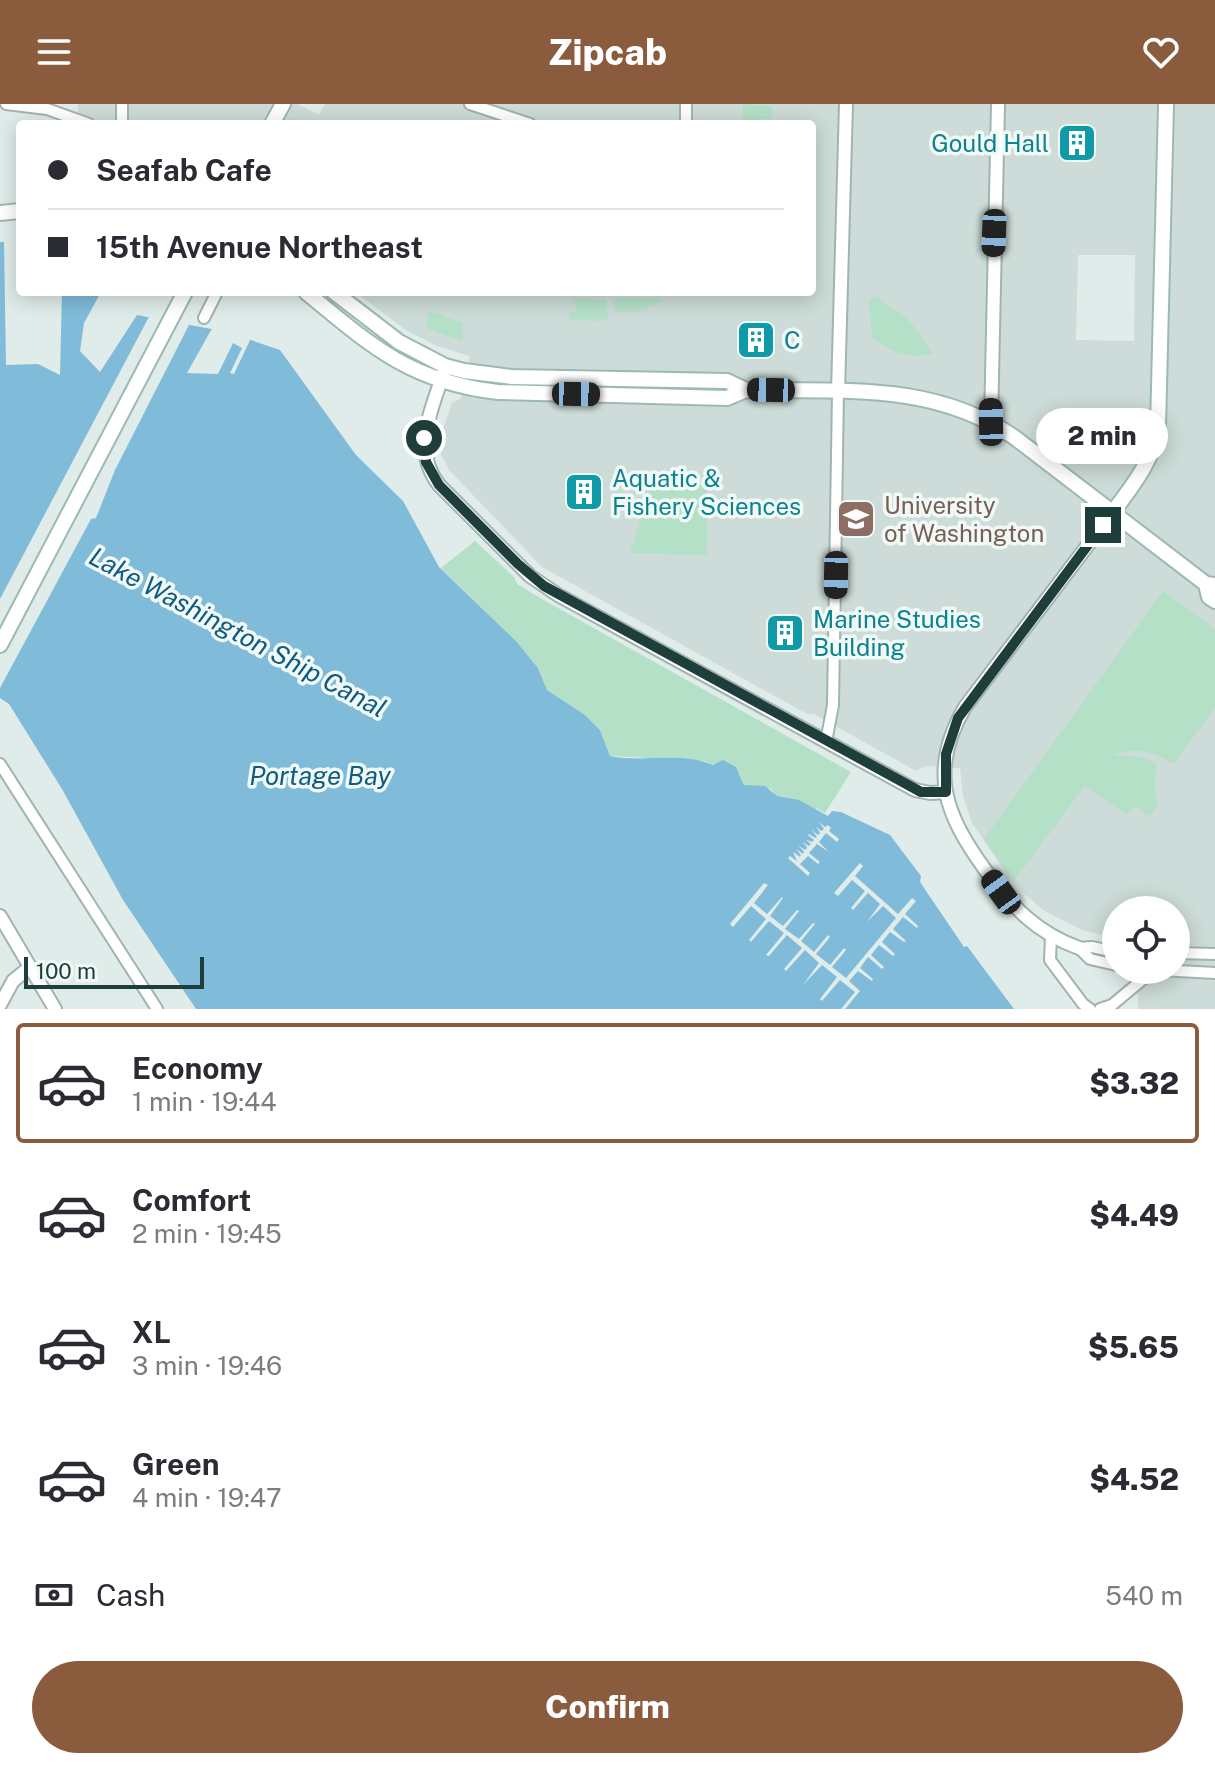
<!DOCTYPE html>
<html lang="en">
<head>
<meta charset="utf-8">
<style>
  :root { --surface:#fff; --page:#f7f7f7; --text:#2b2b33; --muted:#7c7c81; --line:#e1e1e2; --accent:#8a5b3d }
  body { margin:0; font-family:"Public Sans",sans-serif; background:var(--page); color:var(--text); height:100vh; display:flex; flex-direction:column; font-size:30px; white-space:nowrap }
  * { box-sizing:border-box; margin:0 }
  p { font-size:26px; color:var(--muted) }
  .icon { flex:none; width:44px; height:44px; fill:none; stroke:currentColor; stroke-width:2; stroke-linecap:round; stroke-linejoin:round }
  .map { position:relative; height:905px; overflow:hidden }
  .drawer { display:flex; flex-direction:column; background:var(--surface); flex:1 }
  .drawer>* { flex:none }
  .top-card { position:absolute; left:16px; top:16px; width:800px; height:176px; border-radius:8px; box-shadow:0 4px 20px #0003; display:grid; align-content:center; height:176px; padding:0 32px; background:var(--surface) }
  .buttons { position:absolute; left:1102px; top:792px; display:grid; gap:16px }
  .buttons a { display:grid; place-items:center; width:88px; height:88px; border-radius:50%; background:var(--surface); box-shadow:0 4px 20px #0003; font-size:40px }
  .scale { position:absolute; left:24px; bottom:20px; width:180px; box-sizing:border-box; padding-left:8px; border:4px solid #1e3e3b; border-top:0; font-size:22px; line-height:28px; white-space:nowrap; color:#1e3e3b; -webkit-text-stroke:6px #f0f9f6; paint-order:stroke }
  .end { position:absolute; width:36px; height:36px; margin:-18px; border:10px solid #1e3e3b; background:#fff; box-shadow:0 0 0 4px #fff }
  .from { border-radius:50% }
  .bubble { position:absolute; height:56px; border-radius:28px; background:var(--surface); box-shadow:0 4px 20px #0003; font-size:26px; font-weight:800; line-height:56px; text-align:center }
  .car { position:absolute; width:24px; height:48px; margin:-24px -12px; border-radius:10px; box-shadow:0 0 6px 2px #0007; background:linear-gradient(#222 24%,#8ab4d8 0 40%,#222 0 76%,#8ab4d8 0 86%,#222 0) }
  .top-card b { display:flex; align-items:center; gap:28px; height:76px; font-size:30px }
  .top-card b+b { border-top:2px solid var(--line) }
  .top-card i { width:20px; height:20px; background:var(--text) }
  ul { padding:14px 0 0; list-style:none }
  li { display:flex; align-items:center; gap:24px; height:120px; margin:0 16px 12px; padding:0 16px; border:4px solid transparent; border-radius:8px }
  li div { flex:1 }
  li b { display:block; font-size:30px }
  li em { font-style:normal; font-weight:800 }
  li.active { border-color:var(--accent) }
  li>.icon { width:72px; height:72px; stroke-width:1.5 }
  .pay { display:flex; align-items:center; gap:20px; height:88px; padding:0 32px; font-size:30px }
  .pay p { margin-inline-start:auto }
  .cta { display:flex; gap:16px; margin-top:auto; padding:16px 32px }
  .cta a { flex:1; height:92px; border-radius:48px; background:var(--accent); color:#fff; font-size:32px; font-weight:800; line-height:92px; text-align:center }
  header { display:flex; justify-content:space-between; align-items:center; height:104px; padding:0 32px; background:var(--accent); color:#fff; font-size:36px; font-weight:800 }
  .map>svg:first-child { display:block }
</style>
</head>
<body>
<header><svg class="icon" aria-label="menu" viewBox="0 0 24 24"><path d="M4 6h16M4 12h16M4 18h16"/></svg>Zipcab<svg class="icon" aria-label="heart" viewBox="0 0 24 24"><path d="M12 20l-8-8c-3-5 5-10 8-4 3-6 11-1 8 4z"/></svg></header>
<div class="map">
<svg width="1215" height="905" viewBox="0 0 1215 905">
  <rect width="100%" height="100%" fill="#dfece9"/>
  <path fill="#cddcd8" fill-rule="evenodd" d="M 78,0 L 297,0 L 319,11 L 325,0 L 1215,0 L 1215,905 L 1138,905 L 1138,866 L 1176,866 L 1176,806 L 1116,806 L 1116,834 L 1082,826 L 1043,806 L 1020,786 L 1006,769 L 972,719 L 963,692 L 960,664 L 926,662 L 916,667 L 814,610 L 807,610 L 542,463 L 450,367 L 441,351 L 441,331 L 452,299 L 461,294 L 470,252 L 437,242 L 407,227 L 355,188 L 812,188 L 812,20 L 77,20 ZM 1078,151 L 1135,151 L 1134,237 L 1076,236 Z"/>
  <path fill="#b5e0c8" d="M 743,0 L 772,2 L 772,15 L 760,15 L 758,20 L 743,20 Z
    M 875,192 L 909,216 L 933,249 C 908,256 892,249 872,233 L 869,195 Z
    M 574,194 L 606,196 L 608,215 L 604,217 L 570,216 L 568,209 L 575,208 L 576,200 L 572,199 Z
    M 619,194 L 662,195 L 664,196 C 647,205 633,212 614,206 L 614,197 Z
    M 429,207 L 462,219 L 463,237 L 426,224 Z
    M 708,378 L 707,451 L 630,449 L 651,380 Z
    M 475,437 L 514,473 L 517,480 L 540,494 L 851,668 L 825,709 L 816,704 L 813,708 L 789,694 L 776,692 L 771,685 L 744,681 L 740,670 L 704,657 L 610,652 L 600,626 L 585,611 L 547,586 L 538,564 L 516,537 L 441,464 Z
    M 1163,487 L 1215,525 L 1215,604 L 1174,660 C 1153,647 1137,642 1113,651 L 1143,653 L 1156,660 L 1155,688 L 1158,699 L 1150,713 L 1138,704 L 1130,705 L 1127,711 L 1085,682 L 1103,658 L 1014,777 L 984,735 Z"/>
  <path fill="#80bcd9" d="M 0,138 L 4,138 L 6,261 L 38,260 L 60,271 L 62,188 L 101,188 L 84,219 L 80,247 L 100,268 L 137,211 L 227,228 L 280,246 L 356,351 L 403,397 L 439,463 L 516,537 L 538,564 L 547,586 L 585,611 L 600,626 L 610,652 C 644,659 680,647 713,661 L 723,656 L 736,663 L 744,681 L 765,682 L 777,692 L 799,696 L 828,712 L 832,707 L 841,708 L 890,731 L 921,772 L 920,778 L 964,843 L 967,842 L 1014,905 L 196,905 L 123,796 L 62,685 L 9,600 L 0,594 Z"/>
  <path fill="#dfece9" d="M 151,209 L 191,217 L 115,366 L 96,414 L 91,415 L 0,584 L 0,495 Z
    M 214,221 L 251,234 L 234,270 L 230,269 L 242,244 L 233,239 L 218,270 L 187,269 Z
    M 819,718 L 825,723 L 828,721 L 831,724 L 829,727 L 839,735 L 837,738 L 826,729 L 819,738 L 829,748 L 817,740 L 809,749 L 820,758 L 818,760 L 808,752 L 800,760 L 810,769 L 808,772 L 788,754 L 790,752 L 797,757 L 793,748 L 800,753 L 801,751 L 796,745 L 803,750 L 804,747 L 798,742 L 806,746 L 807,743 L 802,738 L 809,742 L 811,740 L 805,735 L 812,738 L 814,736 L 808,731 L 809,730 L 815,734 L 817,733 L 812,726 L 818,731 L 820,729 L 816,722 L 821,727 L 824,725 Z
    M 860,759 L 863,762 L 855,772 L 898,810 L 912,794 L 916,797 L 905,810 L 918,822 L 917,824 L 903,813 L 893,825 L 906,837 L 904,838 L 890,828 L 882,838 L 895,850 L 893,852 L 879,841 L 871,851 L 884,863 L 882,865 L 868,853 L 860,864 L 873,875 L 872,877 L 858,867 L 849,877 L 860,887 L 845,905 L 841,905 L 855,888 L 840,876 L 822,897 L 820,895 L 837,873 L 822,861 L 803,881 L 819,859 L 805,846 L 786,867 L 784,865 L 802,844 L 787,831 L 769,852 L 766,851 L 784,829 L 769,817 L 751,838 L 749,836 L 766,815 L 751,802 L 733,823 L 730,820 L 764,779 L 768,781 L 754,799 L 767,810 L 782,793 L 783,794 L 770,812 L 783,822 L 797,806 L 799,807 L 785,825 L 799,835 L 813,819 L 815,820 L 801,837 L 814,848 L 828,831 L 830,833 L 816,850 L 830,861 L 844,844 L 846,846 L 832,863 L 846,874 L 896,814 L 883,802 L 867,818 L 880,800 L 868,789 L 853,806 L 851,804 L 865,787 L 852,776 L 838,792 L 834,789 Z"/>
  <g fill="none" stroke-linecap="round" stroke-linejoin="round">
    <g stroke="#a1b4b1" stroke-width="14">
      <path id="minor" d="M 6,0 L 47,5 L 89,20
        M 122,0 L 122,20
        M 470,0 L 530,20
        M 686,20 L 686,0
        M 204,214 L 217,188
        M 826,638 L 833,601 L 838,288
        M 0,660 L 157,905
        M 1051,832 L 1050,856 L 1083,900 L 1090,905
        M 1079,844 L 1090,855 L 1116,861
        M 1079,844 L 1092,843 L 1116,848
        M 1176,849 L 1215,850
        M 1160,866 L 1215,869
        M 1100,905 L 1112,901 L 1154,866"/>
    </g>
    <g stroke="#a1b4b1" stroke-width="16">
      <path id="tertiary" d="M 444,267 C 432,306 411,345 439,381 L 530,472 L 558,491 L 915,686 L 930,689 L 946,688
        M 838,288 L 846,0
        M 991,318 L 998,0
        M 0,812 L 55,905
        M 1079,844 C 1037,829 1012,803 986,767 C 946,712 927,668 965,603 L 1113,408
        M 0,901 L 13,877 L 30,863"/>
    </g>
    <g stroke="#9cb9b4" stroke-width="18">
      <path id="secondary" d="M 272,20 L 283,0
        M 0,109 L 20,107
        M 306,188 C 371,242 411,278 498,288 L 727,294 L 746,286
        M 334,188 L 399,238 L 445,262 L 464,267 L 512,273 L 727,277 L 746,286 C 842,288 931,277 1014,333 L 1206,480 L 1215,481
        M 1113,408 C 1133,381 1153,357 1158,323 L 1166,0
        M 1206,480 L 1209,493 L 1215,497
        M 0,541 L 185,188"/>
    </g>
    <use href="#minor" stroke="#fff" stroke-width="10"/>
    <use href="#tertiary" stroke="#fff" stroke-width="12"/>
    <use href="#secondary" stroke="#fff" stroke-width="14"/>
  </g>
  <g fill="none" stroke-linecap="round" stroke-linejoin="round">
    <path stroke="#1e3e3b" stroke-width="10" d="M 424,334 L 426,358 L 439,381 L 518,460 L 544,482 L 921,688 L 946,688 L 946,650 L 958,614 L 1103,421"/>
  </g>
  <defs>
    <g id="building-square" transform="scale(2)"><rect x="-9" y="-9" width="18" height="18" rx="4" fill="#0f9aa8" stroke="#f0f9f6"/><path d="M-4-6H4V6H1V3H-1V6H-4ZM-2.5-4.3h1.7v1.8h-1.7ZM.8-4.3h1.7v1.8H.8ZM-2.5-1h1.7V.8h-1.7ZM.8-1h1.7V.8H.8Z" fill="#fff"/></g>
    <g id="university-square" transform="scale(2)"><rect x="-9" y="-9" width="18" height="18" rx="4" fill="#8d6e63" stroke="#f0f9f6"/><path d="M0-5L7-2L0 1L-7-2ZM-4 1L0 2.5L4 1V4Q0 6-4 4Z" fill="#fff"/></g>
  </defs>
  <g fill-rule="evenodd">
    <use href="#building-square" x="1077" y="39"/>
    <use href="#building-square" x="756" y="236"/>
    <use href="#building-square" x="584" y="388"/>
    <use href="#university-square" x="856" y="415"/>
    <use href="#building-square" x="785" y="529"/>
  </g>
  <g text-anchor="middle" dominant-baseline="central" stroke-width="7" stroke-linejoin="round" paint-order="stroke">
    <g font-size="24" fill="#0d838f" stroke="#f0f9f6" text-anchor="start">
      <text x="1049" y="39" text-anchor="end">Gould Hall</text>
      <text x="784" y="236">C</text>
      <text x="612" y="374">Aquatic &amp;<tspan x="612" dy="28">Fishery Sciences</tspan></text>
      <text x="813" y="515">Marine Studies<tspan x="813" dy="28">Building</tspan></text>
    </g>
    <g font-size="24" fill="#785e54" stroke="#f0f9f6" text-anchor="start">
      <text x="884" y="401">University<tspan x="884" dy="28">of Washington</tspan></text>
    </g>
    <g font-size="26" font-style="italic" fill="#115b81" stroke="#f0f9f6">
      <text transform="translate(238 528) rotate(28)">Lake Washington Ship Canal</text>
      <text x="320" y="671">Portage Bay</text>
    </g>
  </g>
</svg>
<div class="buttons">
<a><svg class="icon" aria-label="locate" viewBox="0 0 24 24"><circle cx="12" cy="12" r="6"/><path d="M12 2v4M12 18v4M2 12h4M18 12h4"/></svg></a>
</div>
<div class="scale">100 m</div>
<i class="end from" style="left:424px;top:334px"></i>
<i class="end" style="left:1103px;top:421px"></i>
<div class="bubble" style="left:1036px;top:304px;width:132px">2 min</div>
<i class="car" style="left:994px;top:129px;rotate:182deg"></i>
<i class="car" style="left:771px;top:286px;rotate:271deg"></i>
<i class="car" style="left:576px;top:290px;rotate:91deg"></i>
<i class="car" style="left:991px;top:318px;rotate:359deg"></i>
<i class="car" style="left:836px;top:471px;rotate:181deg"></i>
<i class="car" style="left:1001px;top:788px;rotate:324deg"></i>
<div class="top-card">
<b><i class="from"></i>Seafab Cafe</b>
<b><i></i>15th Avenue Northeast</b>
</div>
</div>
<section class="drawer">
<ul>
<li class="active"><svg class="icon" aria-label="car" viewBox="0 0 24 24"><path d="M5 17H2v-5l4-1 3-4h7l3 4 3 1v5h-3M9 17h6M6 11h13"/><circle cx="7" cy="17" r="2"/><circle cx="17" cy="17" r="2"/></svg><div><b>Economy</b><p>1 min · 19:44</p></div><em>$3.32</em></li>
<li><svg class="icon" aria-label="car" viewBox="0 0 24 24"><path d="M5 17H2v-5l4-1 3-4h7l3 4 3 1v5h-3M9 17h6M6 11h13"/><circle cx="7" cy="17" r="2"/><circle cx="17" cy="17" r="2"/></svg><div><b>Comfort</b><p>2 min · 19:45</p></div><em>$4.49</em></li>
<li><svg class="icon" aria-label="car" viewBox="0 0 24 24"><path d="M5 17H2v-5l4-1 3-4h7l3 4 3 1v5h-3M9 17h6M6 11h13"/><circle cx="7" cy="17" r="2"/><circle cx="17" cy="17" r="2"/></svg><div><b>XL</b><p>3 min · 19:46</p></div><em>$5.65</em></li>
<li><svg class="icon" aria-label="car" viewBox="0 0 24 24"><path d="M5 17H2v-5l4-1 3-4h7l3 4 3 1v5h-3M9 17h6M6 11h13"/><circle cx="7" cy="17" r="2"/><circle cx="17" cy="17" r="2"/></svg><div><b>Green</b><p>4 min · 19:47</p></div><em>$4.52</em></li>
</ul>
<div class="pay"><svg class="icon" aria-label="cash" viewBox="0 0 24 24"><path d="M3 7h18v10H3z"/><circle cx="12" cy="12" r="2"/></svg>Cash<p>540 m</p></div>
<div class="cta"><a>Confirm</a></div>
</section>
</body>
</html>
